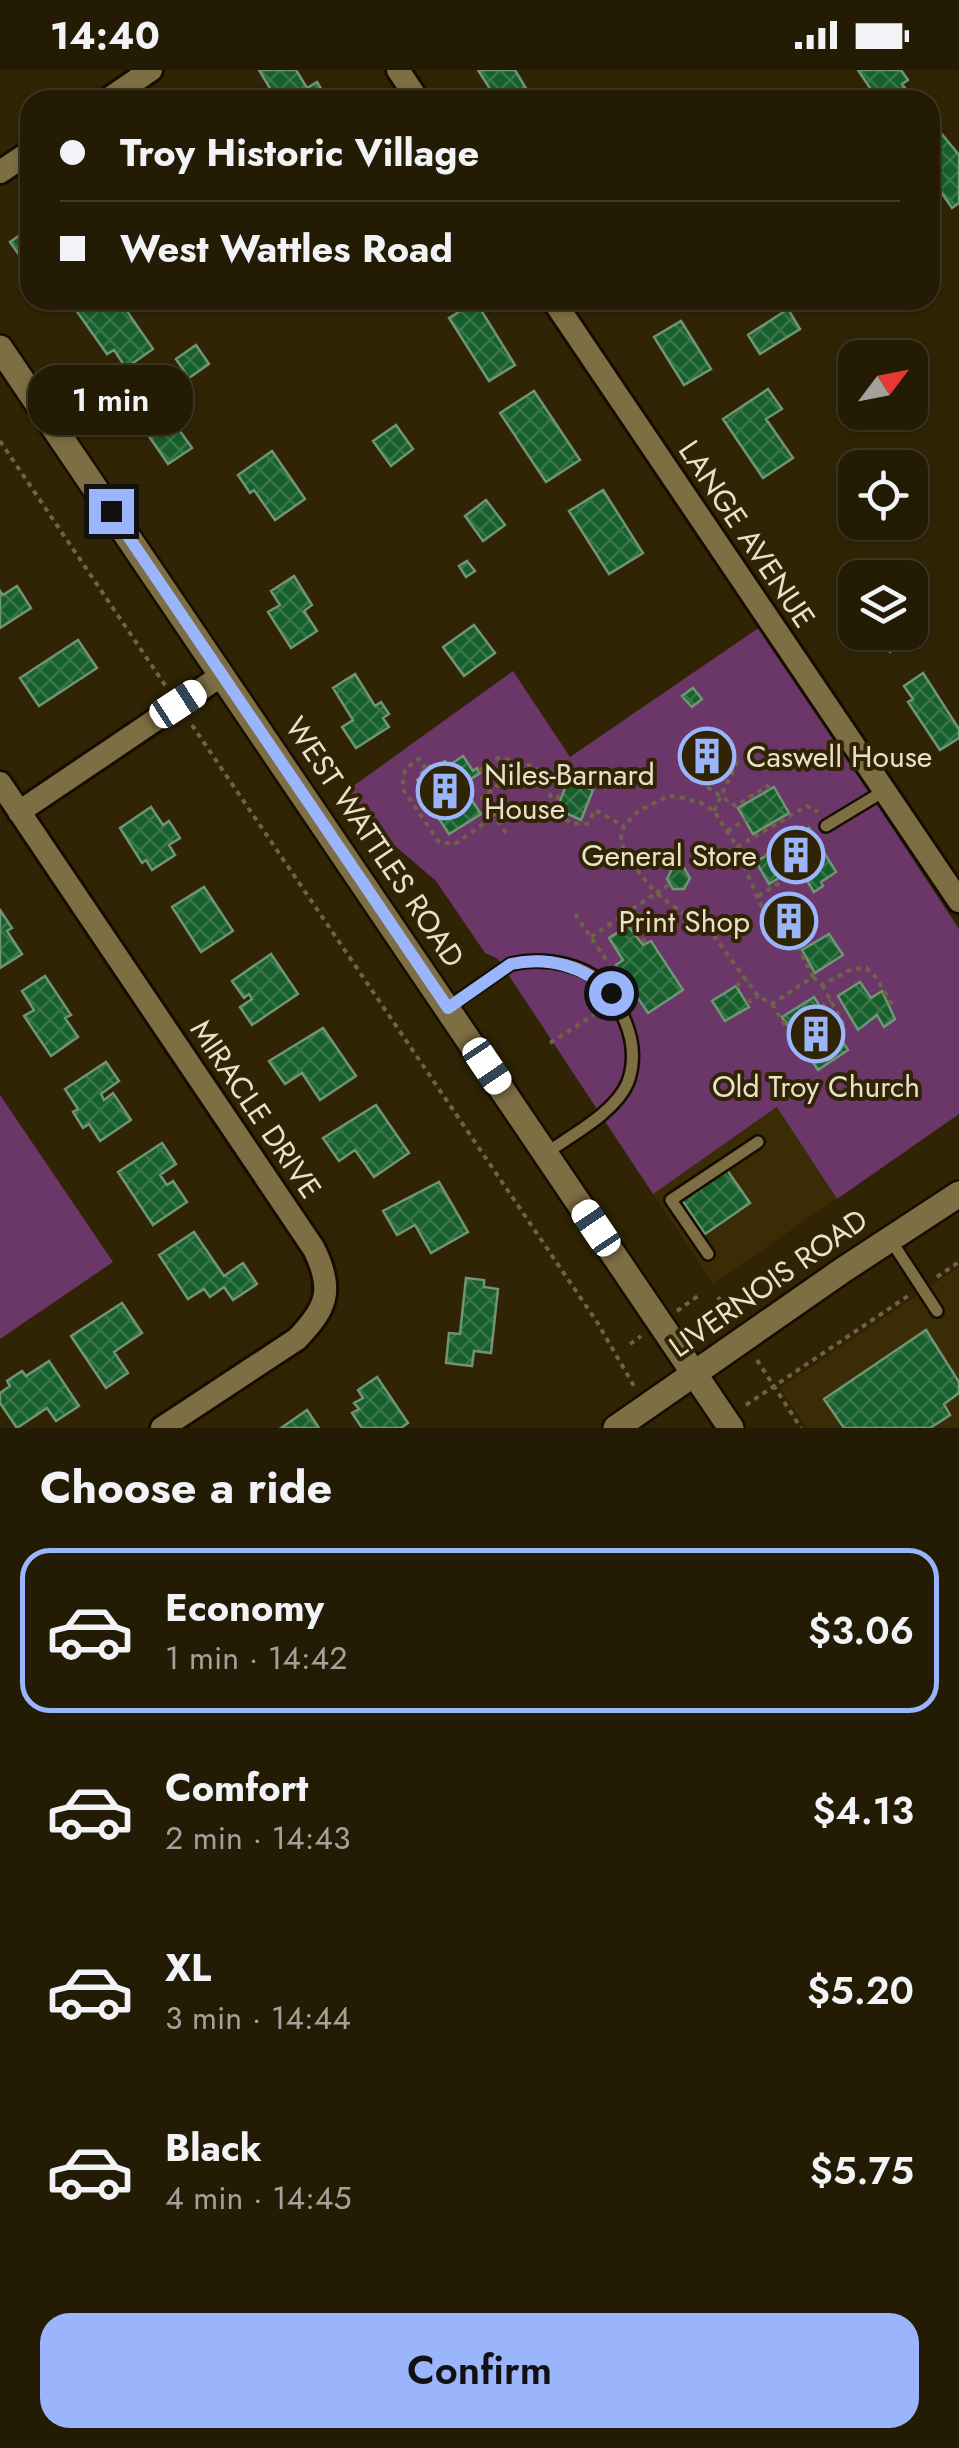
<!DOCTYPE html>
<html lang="en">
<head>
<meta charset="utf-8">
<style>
  :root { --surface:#241b04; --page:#302813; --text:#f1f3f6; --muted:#a3a19a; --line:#413926; --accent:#9bb5fd }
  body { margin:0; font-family:Jost,sans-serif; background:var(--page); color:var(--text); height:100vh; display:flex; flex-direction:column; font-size:38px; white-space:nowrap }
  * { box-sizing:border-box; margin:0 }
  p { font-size:32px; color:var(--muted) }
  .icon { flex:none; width:55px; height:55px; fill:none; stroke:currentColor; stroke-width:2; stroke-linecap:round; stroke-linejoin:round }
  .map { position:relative; height:1358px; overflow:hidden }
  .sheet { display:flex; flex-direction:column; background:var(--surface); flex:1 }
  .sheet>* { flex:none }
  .hud { position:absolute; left:20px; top:20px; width:920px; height:220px; border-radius:30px; box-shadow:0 2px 8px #0004,0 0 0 2px var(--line); display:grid; align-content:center; height:220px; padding:0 40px; background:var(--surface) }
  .needle { width:65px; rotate:58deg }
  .fabs { position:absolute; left:838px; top:270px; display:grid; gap:20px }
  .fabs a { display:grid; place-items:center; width:90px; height:90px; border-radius:20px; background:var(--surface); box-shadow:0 2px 8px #0004,0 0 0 2px var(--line); font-size:50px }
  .end { position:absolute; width:45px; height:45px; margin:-22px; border:12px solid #9bb5fd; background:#111; box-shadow:0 0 0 5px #111 }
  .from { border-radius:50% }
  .bubble { position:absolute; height:70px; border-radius:30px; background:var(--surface); box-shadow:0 2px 8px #0004,0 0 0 2px var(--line); font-size:32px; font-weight:600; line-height:70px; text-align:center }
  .car { position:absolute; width:30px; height:60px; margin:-30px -15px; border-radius:12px; box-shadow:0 0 8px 2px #0007; background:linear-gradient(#fff 24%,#345 0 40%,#fff 0 76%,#345 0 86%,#fff 0) }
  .hud b { display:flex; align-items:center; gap:35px; height:95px; font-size:38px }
  .hud b+b { border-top:2px solid var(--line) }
  .hud i { width:25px; height:25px; background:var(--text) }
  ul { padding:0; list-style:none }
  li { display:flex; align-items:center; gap:30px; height:165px; margin:0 20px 15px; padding:0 20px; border:5px solid transparent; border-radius:30px }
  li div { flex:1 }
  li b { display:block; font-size:38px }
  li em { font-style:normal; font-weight:600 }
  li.selected { border-color:var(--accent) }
  li>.icon { width:90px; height:90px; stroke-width:1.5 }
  h2 { padding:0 40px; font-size:45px; line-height:120px }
  .cta { display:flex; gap:20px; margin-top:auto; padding:20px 40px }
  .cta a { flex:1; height:115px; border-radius:30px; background:var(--accent); color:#111; font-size:40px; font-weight:600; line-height:115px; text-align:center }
  .status { display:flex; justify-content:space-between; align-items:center; height:70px; padding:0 50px; background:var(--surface); direction:ltr }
  .status svg { height:28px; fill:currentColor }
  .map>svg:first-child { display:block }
</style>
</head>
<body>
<div class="status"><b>14:40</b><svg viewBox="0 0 49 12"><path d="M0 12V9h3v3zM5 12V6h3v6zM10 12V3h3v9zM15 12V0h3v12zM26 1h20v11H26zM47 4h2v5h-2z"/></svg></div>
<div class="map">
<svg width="959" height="1358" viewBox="0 0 959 1358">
  <defs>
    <pattern id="building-cross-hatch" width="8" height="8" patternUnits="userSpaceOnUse" patternTransform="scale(2.5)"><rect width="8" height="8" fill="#175f2c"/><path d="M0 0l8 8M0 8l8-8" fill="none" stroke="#397649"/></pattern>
  </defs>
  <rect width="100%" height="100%" fill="#302405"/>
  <path fill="#3a2d06" d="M 778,1037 L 837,1129 L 713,1213 L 653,1124 Z
    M 959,1197 L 959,1358 L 807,1358 L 780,1318 Z"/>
  <path fill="#6b3668" d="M 760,557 L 959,859 L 959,1044 L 837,1129 L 777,1037 L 653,1124 L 498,889 L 485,883 L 436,811 L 338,727 L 513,601 L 570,687 Z
    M 0,1025 L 113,1192 L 0,1269 Z"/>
  <path fill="url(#building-cross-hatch)" stroke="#709576" stroke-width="2.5" d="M 259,0 L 296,0 L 307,18 L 317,12 L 328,30 L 277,30 Z
    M 478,0 L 515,0 L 527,20 L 512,30 L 497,30 Z
    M 858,0 L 901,0 L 908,10 L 902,14 L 913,29 L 878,30 Z
    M 936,57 L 959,85 L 959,133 L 952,138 L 930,106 L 930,61 Z
    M 30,158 L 30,189 L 25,193 L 10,172 Z
    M 75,230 L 112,230 L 115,235 L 120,231 L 153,279 L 126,298 L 114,280 L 107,284 L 71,233 Z
    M 476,232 L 515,295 L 489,311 L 449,248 Z
    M 788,239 L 800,259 L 760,284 L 748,265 Z
    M 681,251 L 711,299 L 684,315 L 654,267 Z
    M 196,275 L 209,294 L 189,308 L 176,289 Z
    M 157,318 L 172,340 L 167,343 L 192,378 L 168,394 L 144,359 L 151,354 L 137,332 Z
    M 768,319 L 782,339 L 766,349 L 793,388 L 763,408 L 723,349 Z
    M 534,321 L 580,390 L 546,412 L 500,343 Z
    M 396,355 L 413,379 L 391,396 L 373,371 Z
    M 272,381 L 305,429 L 275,450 L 254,420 L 250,423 L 238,405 Z
    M 603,420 L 643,483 L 609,504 L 569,441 Z
    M 486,430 L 505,455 L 483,471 L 465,446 Z
    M 467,491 L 475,501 L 466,507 L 459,496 Z
    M 294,506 L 312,535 L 304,541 L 317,561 L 291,578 L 268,542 L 280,535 L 271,521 Z
    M 17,516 L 31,538 L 0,558 L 0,521 L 3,525 Z
    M 474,555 L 495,583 L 464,606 L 443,577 Z
    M 870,562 L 910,562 L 913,567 L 890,582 L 880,565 L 874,569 Z
    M 78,570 L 97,598 L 39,636 L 20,608 Z
    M 923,603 L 959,659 L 959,668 L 940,680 L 908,632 L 913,629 L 904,616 Z
    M 355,604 L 375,636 L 381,632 L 389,644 L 383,648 L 389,657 L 356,678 L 342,657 L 353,650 L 333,618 Z
    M 693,618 L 702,629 L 692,637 L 682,626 Z
    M 692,672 L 716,682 L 719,673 L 733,680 L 719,707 L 683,690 Z
    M 463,686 L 473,701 L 477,698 L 480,703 L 462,715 L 481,744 L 449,764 L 426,729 L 428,727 L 417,710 L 424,706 L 421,703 L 430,696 L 432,699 L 445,691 L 448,696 Z
    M 568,710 L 593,720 L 581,750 L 557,739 Z
    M 774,717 L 789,743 L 753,764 L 738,738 Z
    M 151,737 L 163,755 L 169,751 L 180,768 L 169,775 L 175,785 L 152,800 L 146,790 L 142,793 L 120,758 Z
    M 809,758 L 836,802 L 821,812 L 823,816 L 814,822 L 798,796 L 769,814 L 756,792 Z
    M 684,798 L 690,808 L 684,819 L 673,819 L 667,809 L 672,799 Z
    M 204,817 L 233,861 L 201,882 L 172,837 Z
    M 790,832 L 808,859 L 789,872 L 771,844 Z
    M 0,840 L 12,858 L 7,861 L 22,884 L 0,898 Z
    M 628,856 L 643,875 L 651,871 L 683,920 L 648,943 L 616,895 L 623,890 L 609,868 Z
    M 829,864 L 843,885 L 815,903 L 802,880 Z
    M 271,884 L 298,924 L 252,955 L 240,937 L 252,929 L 249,924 L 244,928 L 232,911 Z
    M 45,906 L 71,945 L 65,948 L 78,967 L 51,986 L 24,946 L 34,940 L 22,921 Z
    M 860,912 L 871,928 L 882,921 L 895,949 L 884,957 L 877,945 L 858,960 L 838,926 Z
    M 736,916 L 749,937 L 725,951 L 712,931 Z
    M 814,927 L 848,980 L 818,1000 L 782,947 Z
    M 323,958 L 356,1006 L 320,1030 L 302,1003 L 285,1014 L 269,991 Z
    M 106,992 L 119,1011 L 101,1024 L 104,1030 L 113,1023 L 131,1050 L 100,1071 L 89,1054 L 83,1058 L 73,1042 L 78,1039 L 65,1019 Z
    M 376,1035 L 409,1083 L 374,1107 L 355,1080 L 339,1091 L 323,1068 Z
    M 162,1073 L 176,1094 L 160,1105 L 167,1115 L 173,1111 L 187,1132 L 153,1155 L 118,1102 Z
    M 727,1100 L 750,1133 L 705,1164 L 682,1130 Z
    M 439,1112 L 468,1162 L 431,1183 L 415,1155 L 397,1165 L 383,1141 Z
    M 194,1162 L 224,1206 L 243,1193 L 257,1214 L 233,1230 L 224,1217 L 210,1227 L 204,1219 L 188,1229 L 159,1185 Z
    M 466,1208 L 484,1210 L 484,1217 L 498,1219 L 491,1283 L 474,1281 L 472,1296 L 446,1293 L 449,1263 L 460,1264 Z
    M 122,1233 L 142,1263 L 114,1282 L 128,1303 L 106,1318 L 71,1266 Z
    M 926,1260 L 959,1312 L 959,1323 L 944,1334 L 950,1345 L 930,1358 L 844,1358 L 824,1329 Z
    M 49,1291 L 79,1336 L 56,1351 L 47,1338 L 17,1358 L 0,1333 L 0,1323 L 10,1316 L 7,1311 L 22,1301 L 26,1306 Z
    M 377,1307 L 408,1353 L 401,1358 L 362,1358 L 352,1343 L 359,1339 L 354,1333 L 363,1328 L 358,1320 Z
    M 307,1340 L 319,1358 L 281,1358 Z"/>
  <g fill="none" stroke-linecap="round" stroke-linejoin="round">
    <g stroke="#150e00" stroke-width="16">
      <path id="lane" d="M 826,756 L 884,721
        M 448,937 L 511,894 C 545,886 590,894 611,923 C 617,931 621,942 625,951 C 633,970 635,992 628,1012 C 616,1042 572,1065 546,1083
        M 890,1169 L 937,1241
        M 708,1184 L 671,1130 L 758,1072"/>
    </g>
    <g stroke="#150e00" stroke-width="28">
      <path id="street" d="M 398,0 L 418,30
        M 107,30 L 151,0
        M 0,102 L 30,82
        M 553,230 L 959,831
        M 0,713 L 314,1179 C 334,1220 327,1238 297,1269 L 162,1358
        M 19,742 L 222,605"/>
    </g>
    <g stroke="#150e00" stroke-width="30">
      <path id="secondary" d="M 0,278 L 731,1358
        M 616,1358 L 843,1200 L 959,1124"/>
    </g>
    <path stroke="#6e6347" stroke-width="4" stroke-dasharray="5 5" stroke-linecap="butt" d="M 0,371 L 167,618
      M 192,655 L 597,1252 L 634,1316
      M 426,699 L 419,689 L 405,699 L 402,718 L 439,772 L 455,774 L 494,746
      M 479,701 L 498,688 L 525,693
      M 702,703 L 698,711 L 736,736 L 767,716 L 770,720
      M 559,725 L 554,738 C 560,750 574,755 587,754 L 595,740 L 624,756
      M 714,741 L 739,688
      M 727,761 L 745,750
      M 506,763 L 482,728 L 525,693 L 544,703 L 554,738
      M 737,777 L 807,736 L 818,742
      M 747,796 L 777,779 L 774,774 L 809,754
      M 758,826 L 801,800
      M 575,844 L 609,894
      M 625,844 L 646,873
      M 591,867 L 656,823 L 714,866 L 758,926 L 772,934 L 813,907 L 799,879 L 785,873 L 774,861 L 757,827 L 737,777 L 714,741 L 701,733 L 684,728 L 668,726 L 637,742 L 624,756 L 621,765 L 624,784 L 656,823 L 670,814
      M 813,907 L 822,915 L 852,899 L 866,898 L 875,906 L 894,938
      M 822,915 L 843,953 L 839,961
      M 736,916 L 747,909
      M 747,933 L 758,926
      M 772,934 L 798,976
      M 821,937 L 831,930
      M 550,973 L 603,939
      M 937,1207 L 959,1192
      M 718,1227 L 731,1248
      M 677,1241 L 698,1226
      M 630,1274 L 641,1266
      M 757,1290 L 801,1358
      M 746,1335 L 908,1226"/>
    <use href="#lane" stroke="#7e6e44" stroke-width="11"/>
    <use href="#street" stroke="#7e6e44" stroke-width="22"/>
    <use href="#secondary" stroke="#7e6e44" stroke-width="25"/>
  </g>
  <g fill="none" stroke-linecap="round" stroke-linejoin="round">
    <path stroke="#9bb5fd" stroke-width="12" d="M 111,441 L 448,938 L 511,894 C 548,886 585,896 611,923"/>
  </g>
  <defs>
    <g id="building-ring" transform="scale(2.875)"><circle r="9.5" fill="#302405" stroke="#9bb5fd" stroke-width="1.5"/><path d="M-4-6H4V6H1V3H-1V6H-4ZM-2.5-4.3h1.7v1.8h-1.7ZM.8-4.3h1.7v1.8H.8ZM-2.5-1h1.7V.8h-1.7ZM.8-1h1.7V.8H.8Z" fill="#9bb5fd"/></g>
  </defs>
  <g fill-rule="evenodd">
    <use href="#building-ring" x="707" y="686"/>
    <use href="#building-ring" x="445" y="721"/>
    <use href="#building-ring" x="796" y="785"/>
    <use href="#building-ring" x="789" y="851"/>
    <use href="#building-ring" x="816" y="964"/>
  </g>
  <g text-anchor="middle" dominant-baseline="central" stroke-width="8" stroke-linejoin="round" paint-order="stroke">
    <g font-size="30" fill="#eae1cb" stroke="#302405">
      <text transform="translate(747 464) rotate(56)">LANGE AVENUE</text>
      <text transform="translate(375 772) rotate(56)">WEST WATTLES ROAD</text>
      <text transform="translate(256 1039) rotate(56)">MIRACLE DRIVE</text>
      <text transform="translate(768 1213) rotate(-35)">LIVERNOIS ROAD</text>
    </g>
    <g font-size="30" fill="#eae1cb" stroke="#302405" text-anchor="start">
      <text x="746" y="686">Caswell House</text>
      <text x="484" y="704">Niles-Barnard<tspan x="484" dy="34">House</tspan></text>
      <text x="757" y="785" text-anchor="end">General Store</text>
      <text x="750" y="851" text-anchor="end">Print Shop</text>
      <text x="816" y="1016" text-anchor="middle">Old Troy Church</text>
    </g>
  </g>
</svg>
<div class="fabs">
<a><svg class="needle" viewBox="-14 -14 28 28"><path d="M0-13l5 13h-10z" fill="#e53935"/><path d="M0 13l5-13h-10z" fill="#a3a19a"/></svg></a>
<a><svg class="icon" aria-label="locate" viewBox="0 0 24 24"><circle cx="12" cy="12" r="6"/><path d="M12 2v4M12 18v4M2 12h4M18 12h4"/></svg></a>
<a><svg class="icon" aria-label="layers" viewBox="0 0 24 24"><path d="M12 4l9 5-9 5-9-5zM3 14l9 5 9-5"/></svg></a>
</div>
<i class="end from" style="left:611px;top:923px"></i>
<i class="end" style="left:111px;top:441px"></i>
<div class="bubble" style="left:28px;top:295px;width:165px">1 min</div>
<i class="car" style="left:178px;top:634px;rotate:57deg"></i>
<i class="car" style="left:487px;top:996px;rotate:146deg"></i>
<i class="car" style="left:596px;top:1158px;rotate:326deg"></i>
<div class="hud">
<b><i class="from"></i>Troy Historic Village</b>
<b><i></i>West Wattles Road</b>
</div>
</div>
<section class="sheet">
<h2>Choose a ride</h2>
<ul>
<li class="selected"><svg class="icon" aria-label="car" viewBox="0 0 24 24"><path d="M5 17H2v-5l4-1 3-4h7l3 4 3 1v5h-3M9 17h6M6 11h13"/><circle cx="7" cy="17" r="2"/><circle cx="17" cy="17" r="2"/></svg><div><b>Economy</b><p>1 min · 14:42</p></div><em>$3.06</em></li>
<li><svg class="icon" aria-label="car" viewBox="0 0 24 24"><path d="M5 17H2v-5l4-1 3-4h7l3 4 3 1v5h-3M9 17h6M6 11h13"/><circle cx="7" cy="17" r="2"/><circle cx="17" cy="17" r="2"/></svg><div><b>Comfort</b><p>2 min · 14:43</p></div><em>$4.13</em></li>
<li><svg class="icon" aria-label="car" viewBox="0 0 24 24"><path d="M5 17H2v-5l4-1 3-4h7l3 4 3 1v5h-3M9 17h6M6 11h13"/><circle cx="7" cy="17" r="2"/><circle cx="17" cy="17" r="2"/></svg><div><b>XL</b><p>3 min · 14:44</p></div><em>$5.20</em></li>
<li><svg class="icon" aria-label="car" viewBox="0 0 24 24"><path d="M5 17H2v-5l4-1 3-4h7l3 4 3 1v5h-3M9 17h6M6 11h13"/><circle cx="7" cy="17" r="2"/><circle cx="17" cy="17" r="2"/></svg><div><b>Black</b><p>4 min · 14:45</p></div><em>$5.75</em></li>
</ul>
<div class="cta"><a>Confirm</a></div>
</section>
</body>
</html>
